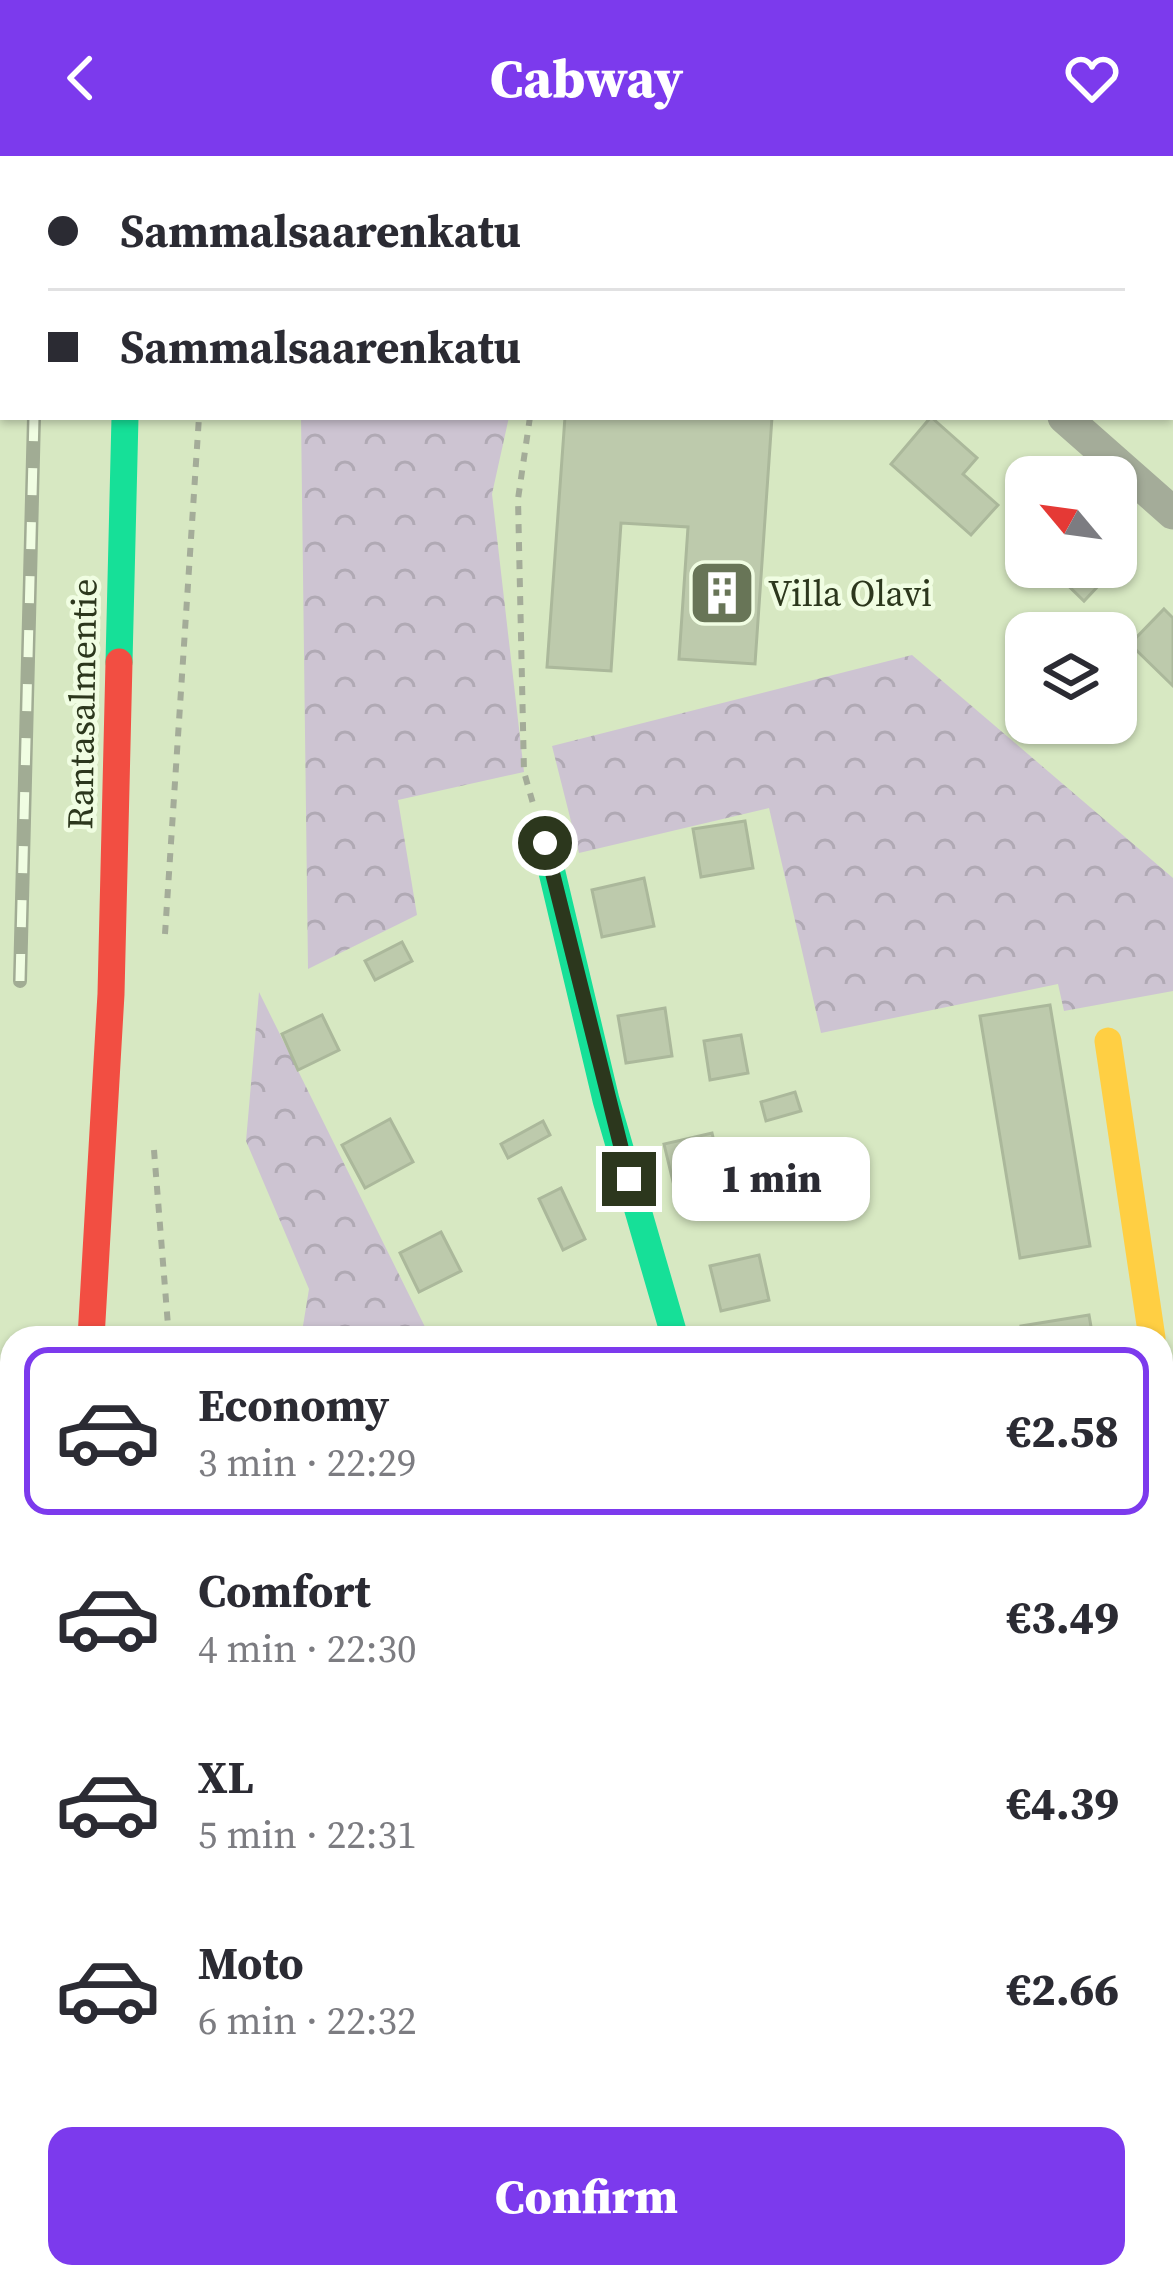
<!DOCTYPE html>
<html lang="en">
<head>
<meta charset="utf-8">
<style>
  :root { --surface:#fff; --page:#f7f7f7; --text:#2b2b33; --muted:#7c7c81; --line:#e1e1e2; --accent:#7c3aed }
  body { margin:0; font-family:"Source Serif 4",serif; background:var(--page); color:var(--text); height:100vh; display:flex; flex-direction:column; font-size:45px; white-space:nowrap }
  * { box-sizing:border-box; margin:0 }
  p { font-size:39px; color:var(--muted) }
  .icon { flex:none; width:66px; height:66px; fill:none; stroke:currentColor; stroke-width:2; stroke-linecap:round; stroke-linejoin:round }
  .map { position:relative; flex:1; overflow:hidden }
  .drawer { position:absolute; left:0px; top:1170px; width:1173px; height:963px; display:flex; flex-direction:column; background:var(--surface); border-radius:36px 36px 0 0; box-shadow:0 3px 9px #0004 }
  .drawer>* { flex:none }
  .top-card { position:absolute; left:0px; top:0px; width:1173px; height:264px; box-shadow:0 3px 9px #0004; display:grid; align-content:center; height:264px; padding:0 48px; background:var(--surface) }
  .needle { width:78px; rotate:299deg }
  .controls { position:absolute; left:1005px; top:300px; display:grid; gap:24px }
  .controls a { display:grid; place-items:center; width:132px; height:132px; border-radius:24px; background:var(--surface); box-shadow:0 3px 9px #0004; font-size:60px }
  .end { position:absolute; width:54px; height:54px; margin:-27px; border:15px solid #2c371d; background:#fff; box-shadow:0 0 0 6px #fff }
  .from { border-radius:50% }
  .bubble { position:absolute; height:84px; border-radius:24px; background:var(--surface); box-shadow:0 3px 9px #0004; font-size:39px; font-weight:800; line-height:84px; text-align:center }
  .top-card b { display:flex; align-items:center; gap:42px; height:114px; font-size:45px }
  .top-card b+b { border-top:3px solid var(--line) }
  .top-card i { width:30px; height:30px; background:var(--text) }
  ul { padding:21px 0 0; list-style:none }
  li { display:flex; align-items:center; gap:36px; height:168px; margin:0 24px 18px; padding:0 24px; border:6px solid transparent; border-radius:24px }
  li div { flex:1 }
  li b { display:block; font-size:45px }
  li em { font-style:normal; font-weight:800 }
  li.current { border-color:var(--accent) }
  li>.icon { width:108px; height:108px; stroke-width:1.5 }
  .action { display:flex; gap:24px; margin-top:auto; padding:24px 48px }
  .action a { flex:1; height:138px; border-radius:24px; background:var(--accent); color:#fff; font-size:48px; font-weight:800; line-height:138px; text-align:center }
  header { display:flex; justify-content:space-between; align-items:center; height:156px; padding:0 48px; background:var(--accent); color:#fff; font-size:54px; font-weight:800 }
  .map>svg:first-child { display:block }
</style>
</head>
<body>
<header><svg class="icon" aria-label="back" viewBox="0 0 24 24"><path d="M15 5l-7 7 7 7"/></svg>Cabway<svg class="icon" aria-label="heart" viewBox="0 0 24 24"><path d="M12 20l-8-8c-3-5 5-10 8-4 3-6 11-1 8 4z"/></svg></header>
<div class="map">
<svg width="1173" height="2131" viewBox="0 0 1173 2131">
  <defs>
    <pattern id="forest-crowns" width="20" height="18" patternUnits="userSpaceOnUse" patternTransform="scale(3)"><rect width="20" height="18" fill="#cdc4d2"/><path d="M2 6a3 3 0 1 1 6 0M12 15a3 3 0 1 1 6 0" fill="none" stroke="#b0a9b4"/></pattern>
  </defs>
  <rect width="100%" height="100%" fill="#d7e8c2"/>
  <path fill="url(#forest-crowns)" d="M 301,261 L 509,261 L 492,338 L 524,616 L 398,644 L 417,759 L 308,813 Z
    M 912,499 L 1173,722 L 1173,835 L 1064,855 L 1058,828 L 821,877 L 769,652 L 579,697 L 552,590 Z
    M 259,836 L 428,1177 L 429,1182 L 301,1182 L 309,1133 L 246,985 Z
    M 321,2121 L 460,2121 L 462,2131 L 328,2131 Z"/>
  <path fill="#bdcaac" stroke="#abb89b" stroke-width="3" d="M 853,0 L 940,0 L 852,3 Z
    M 565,261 L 772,261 L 755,508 L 679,503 L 688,371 L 621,367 L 611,515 L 547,511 Z
    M 931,261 L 977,302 L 963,318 L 998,349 L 971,379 L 891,308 Z
    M 1049,411 L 1116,411 L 1084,445 Z
    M 1164,453 L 1173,462 L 1173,530 L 1130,488 Z
    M 745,665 L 753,712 L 701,721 L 693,673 Z
    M 644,722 L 654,770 L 602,781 L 592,734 Z
    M 402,786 L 412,805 L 375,824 L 365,805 Z
    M 1050,849 L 1090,1090 L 1020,1102 L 980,860 Z
    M 665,852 L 672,900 L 626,907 L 618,860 Z
    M 322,859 L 339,894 L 298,914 L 282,878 Z
    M 741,879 L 748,917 L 710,924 L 704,885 Z
    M 795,936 L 801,955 L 766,965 L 761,946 Z
    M 390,963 L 413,1006 L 365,1032 L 342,989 Z
    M 543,965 L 550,979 L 508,1002 L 501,988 Z
    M 712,977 L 723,1023 L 675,1034 L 664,988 Z
    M 561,1032 L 585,1083 L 563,1094 L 539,1043 Z
    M 441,1076 L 461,1115 L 419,1136 L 400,1097 Z
    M 759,1099 L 769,1144 L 721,1155 L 710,1110 Z
    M 1089,1159 L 1093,1182 L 1023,1182 L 1021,1170 Z
    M 1173,1892 L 1173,1957 L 1168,1958 L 1161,1894 Z
    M 1171,2026 L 1173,2074 L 1161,2076 L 1161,2028 Z
    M 528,2121 L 589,2121 L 590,2131 L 528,2131 Z
    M 671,2121 L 732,2121 L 733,2131 L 672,2131 Z"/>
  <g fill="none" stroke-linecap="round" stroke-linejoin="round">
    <path stroke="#a4ac99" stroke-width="6" stroke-dasharray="9 9" stroke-linecap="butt" d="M 436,0 L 442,3
      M 732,0 L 737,3
      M 210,3 L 210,0
      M 530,261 L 518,343 L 524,616 L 534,651
      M 165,778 L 199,261
      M 154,994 L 169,1182
      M 238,2121 L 243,2131
      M 247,2121 L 259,2131"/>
    <path stroke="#a4ac99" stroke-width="16" d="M 503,0 L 519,3
      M 540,3 L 560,0"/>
    <path stroke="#a4ac99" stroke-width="33" d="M 687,0 L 692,3
      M 1064,261 L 1173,357
      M 1161,1246 L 1173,1327
      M 1161,1638 L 1173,1602
      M 1161,1835 L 1173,1834"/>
    <path stroke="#16e098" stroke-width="27" d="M 119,506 L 125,261
      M 545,687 L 606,944 L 675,1182
      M 0,1950 L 12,1896
      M 16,2131 L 20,2121"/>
    <path stroke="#ffcf43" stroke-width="27" d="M 1108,885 L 1152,1182
      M 148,2121 L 150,2131"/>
    <path stroke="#f24e42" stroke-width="27" d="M 129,0 L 129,3
      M 91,1182 L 111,838 L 119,506"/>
    <g stroke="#a1ac94" stroke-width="14">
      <path id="rail" d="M 41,3 L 41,0
        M 20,825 L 34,261"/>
    </g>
    <use href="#rail" stroke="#f0fde2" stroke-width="9" stroke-dasharray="27" stroke-linecap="butt"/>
  </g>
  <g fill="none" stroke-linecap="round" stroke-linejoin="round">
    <path stroke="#2c371d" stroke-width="15" d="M 545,687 L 629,1023"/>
  </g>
  <defs>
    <g id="building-square" transform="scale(3.45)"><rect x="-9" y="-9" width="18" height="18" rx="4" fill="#687557" stroke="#f0fde2"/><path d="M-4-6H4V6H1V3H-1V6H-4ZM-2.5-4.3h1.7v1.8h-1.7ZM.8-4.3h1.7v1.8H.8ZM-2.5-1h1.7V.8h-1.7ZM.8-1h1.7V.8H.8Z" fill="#fff"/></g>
  </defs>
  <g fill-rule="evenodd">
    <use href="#building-square" x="722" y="437"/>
  </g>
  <g text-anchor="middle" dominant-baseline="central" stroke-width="9" stroke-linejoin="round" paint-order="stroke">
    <g font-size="36" fill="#2c371d" stroke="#f0fde2" text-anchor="start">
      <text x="768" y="437">Villa Olavi</text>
    </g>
    <g font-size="36" fill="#2c371d" stroke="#f0fde2">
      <text transform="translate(82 548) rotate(-89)">Rantasalmentie</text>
    </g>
  </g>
</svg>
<div class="controls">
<a><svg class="needle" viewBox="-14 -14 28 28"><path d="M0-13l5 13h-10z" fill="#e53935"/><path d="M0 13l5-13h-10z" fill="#7c7c81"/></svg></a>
<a><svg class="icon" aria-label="layers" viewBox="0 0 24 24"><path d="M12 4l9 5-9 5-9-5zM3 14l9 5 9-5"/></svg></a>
</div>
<i class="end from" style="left:545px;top:687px"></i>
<i class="end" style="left:629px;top:1023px"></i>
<div class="bubble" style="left:672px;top:981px;width:198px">1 min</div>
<div class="top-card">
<b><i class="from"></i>Sammalsaarenkatu</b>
<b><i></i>Sammalsaarenkatu</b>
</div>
<section class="drawer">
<ul>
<li class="current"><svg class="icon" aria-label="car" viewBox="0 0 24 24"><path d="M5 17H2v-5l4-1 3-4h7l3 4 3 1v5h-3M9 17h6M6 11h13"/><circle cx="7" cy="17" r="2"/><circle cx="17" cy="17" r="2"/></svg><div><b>Economy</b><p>3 min · 22:29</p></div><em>€2.58</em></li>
<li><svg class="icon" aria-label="car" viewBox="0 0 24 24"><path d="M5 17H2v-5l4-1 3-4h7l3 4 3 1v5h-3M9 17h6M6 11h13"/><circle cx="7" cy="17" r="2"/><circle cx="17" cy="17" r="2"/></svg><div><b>Comfort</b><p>4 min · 22:30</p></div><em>€3.49</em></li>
<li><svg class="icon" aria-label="car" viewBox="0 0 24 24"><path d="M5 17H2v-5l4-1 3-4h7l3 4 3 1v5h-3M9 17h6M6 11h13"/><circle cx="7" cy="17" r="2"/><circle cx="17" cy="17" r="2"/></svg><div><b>XL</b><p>5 min · 22:31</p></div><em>€4.39</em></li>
<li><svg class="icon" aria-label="car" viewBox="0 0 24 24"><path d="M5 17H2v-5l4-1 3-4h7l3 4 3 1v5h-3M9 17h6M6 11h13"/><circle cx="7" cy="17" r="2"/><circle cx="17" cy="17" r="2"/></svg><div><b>Moto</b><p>6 min · 22:32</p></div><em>€2.66</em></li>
</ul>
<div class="action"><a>Confirm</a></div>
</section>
</div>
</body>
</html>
